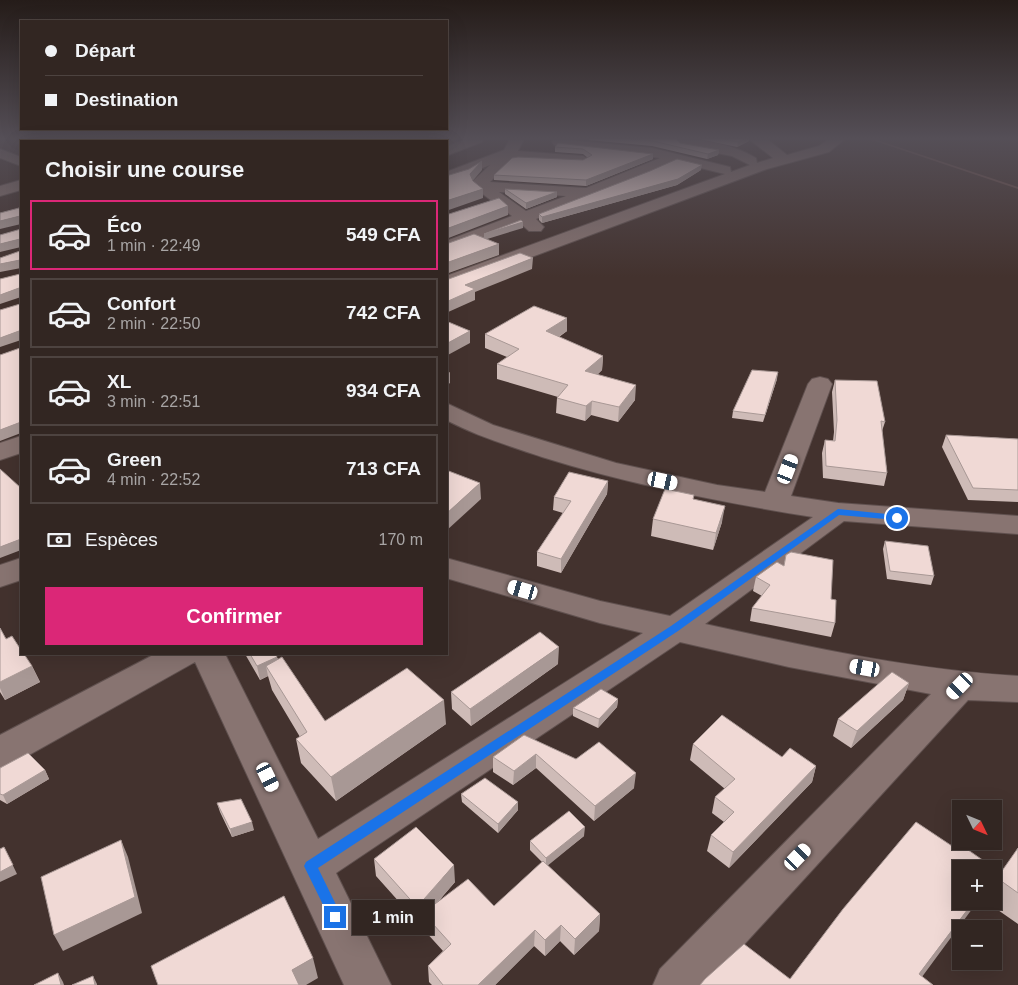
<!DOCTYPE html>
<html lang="fr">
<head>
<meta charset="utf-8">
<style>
  :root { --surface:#322622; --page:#3d322f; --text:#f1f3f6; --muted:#a8a5a5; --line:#4d4340; --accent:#db2777 }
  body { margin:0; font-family:Arial,sans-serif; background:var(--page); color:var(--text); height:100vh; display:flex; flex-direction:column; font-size:19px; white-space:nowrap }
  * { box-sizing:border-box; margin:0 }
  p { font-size:16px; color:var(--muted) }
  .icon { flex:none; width:28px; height:28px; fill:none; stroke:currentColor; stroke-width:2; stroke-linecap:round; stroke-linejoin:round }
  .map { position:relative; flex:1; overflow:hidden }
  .sheet { position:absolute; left:20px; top:140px; width:428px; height:515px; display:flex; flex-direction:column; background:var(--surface); border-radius:0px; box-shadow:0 5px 20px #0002,0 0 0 1px var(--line) }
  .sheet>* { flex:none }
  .banner { position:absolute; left:20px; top:20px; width:428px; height:110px; border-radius:0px; box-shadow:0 5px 20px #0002,0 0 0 1px var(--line); display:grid; align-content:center; height:110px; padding:0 25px; background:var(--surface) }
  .needle { width:32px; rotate:133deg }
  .fabs { position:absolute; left:952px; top:800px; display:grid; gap:10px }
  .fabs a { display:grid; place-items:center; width:50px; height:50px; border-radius:0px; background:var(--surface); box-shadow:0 5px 20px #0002,0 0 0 1px var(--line); font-size:25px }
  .end { position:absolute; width:22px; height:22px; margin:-11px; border:6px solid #1a73e8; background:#fff; box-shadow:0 0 0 2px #fff }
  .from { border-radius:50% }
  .bubble { position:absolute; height:35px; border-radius:0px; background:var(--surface); box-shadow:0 5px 20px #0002,0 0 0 1px var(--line); font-size:16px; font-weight:800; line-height:35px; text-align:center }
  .car { position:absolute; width:15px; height:30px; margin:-15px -8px; border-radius:6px; box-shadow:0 0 4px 1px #0007; background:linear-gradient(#fff 24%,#345 0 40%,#fff 0 76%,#345 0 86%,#fff 0) }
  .banner b { display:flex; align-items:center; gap:18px; height:48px; font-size:19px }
  .banner b+b { border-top:1px solid var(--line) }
  .banner i { width:12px; height:12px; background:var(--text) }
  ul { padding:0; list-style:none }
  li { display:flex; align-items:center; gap:15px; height:70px; margin:0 10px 8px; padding:0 15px; border:2px solid var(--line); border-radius:0px }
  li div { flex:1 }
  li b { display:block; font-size:19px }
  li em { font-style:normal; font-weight:800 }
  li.current { border-color:var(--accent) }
  li>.icon { width:45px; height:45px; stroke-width:1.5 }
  h2 { padding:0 25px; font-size:22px; line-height:60px }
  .pay { display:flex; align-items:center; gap:12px; height:55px; padding:0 25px; font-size:19px }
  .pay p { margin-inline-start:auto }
  .button { display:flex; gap:10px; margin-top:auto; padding:10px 25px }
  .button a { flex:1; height:58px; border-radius:0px; background:var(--accent); color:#fff; font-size:20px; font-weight:800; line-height:58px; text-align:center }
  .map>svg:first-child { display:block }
</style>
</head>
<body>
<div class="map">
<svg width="1018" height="985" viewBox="0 0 1018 985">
  <rect width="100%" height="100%" fill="#43322e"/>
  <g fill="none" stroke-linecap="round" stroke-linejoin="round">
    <path fill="#6c504b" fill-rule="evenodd" d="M 869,139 L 874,139 L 1018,187 L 1018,189 Z"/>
    <g stroke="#60514f" stroke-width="2">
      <path id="street" d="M 49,139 L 68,139 L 69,141 L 50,141 Z
        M 101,139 L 118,139 L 119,141 L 102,141 Z
        M 176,139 L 199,139 L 198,141 L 175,141 Z
        M 216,139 L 237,139 L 236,141 L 215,141 Z
        M 269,139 L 283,139 L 284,141 L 270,141 Z
        M 339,139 L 358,139 L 357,141 L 338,141 Z
        M 400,139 L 420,139 L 419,141 L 399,141 Z
        M 465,139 L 484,139 L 482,142 L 446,156 L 446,147 Z
        M 510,139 L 524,139 L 518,151 L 583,156 L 590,160 L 583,164 L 513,160 L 490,182 L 586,188 L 660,158 L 559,146 L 554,145 L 552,142 L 554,139 L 652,148 L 730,167 L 731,172 L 750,165 L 732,156 L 680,146 L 673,142 L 675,139 C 702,139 733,144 756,158 L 757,163 L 773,158 L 749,139 L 767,139 L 787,155 L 819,146 L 829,139 L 845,139 L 829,152 L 767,169 L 446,289 L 446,276 L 725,174 L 676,162 L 649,175 L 536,219 L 544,227 L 541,231 L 529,231 L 521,224 L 446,252 L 446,241 L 512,216 L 472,186 L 474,180 L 490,165 L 446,183 L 446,172 L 504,150 ZM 499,192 L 566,196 L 526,211 Z
        M 0,149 L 21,157 L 21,166 L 0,158 Z
        M 21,180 L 21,190 L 0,196 L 0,186 Z
        M 820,377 L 828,379 L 832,384 L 791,496 L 838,503 L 1018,516 L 1018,534 L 844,521 L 705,624 C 808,647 912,670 1018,676 L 1018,702 L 968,700 L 707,985 L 653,985 L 660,969 L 931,694 L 789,667 L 680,642 L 336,873 L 391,985 L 344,985 L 195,662 L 13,764 L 0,768 L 0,735 L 155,654 L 225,654 L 318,839 L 643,633 L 600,623 L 446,578 L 446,558 L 600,601 L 670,616 L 813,517 C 721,502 631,485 542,457 C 509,446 477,436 446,420 L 446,403 L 493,425 L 616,463 L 717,485 L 765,492 L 808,384 L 812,379 Z
        M 21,436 L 21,453 L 0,460 L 0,443 Z
        M 21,558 L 21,580 L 0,587 L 0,565 Z"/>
    </g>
    <use href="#street" fill="#887471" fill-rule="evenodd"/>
  </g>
  <path fill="#cebbb7" d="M 589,139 L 676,139 L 680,143 L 719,150 L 718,155 L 707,159 L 652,146 L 589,140 Z
    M 699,139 L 749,139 L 749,141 L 737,147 Z
    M 558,143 L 653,159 L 586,186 L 494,180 L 494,175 L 583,160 L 588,158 L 583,154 L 555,152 L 555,147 Z
    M 701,170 L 677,185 L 542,223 L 539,220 L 539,214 Z
    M 505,189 L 557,192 L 557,197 L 526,209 L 505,194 Z
    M 567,318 L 567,331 L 559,337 L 603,356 L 602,370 L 597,375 L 635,400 L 618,422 L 591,415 L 585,421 L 556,413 L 557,398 L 558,397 L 497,379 L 497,364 L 507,357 L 485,348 L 485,334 Z
    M 777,379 L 763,422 L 732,418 L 733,411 Z
    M 835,380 L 885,422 L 882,431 L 887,473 L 884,486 L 823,478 L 822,453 L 825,440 L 833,441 L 834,432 L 832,392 Z
    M 946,435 L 1018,439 L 1018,502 L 968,500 L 942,447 Z
    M 608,481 L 607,494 L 561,573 L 537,566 L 537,552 L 563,513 L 553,510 L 554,497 Z
    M 653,519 L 722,522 L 713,550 L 651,536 Z
    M 885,541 L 934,576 L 931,585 L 887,579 L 883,549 Z
    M 786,555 L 831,599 L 835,623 L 831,637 L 750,621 L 752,608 L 762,596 L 753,591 L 756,577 L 784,565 Z
    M 0,628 L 6,639 L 32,666 L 40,682 L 5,700 L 0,692 Z
    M 245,654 L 275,654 L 278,659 L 325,721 L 446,724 L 336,801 L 301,763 L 296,739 L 300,737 L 272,690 L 268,676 L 260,680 Z
    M 558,664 L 471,726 L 452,709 L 451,692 Z
    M 909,683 L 903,700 L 851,748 L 833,736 L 838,719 Z
    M 618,699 L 617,707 L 598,728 L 573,716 L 573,708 Z
    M 524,735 L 634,788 L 594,821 L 536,768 L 513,785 L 493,772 L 493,757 Z
    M 693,744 L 782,757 L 816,766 L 812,782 L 729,868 L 707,851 L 711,835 L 724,822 L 712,813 L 715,797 L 725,789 L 690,760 Z
    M 0,768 L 45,770 L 49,779 L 7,804 L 0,800 Z
    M 461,794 L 518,810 L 498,833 L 462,802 Z
    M 217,803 L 254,830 L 232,837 L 220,812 Z
    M 584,836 L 547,865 L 600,914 L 599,931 L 574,955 L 560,941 L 545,956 L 534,946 L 495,985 L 432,985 L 429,982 L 428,966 L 443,951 L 424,930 L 423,918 L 418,923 L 376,876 L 374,859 L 455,882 L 437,903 L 494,906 L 542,862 L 530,850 L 530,841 Z
    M 1018,848 L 1018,924 L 985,901 L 994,901 L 994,884 Z"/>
  <path fill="#a89895" d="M 744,139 L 749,139 L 749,141 L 737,147 L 738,142 Z
    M 719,150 L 718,155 L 707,159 L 708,154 Z
    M 653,154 L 653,159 L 586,186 L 586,180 Z
    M 482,161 L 482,170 L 470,184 L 470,174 Z
    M 702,165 L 701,170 L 677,185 L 542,223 L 542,217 Z
    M 483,189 L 483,198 L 446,211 L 446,201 Z
    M 557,192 L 557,197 L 526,209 L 526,203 Z
    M 508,206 L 508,215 L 446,239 L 446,229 Z
    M 20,216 L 21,224 L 0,229 L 0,221 Z
    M 523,222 L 523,228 L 484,240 L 484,234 Z
    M 20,239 L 21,247 L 0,252 L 0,244 Z
    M 499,244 L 499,255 L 446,274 L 446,263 Z
    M 533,258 L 532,269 L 475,292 L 475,300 L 446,313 L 446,302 L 465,285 Z
    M 20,260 L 21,268 L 0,272 L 0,264 Z
    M 19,288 L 21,297 L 0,304 L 0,295 Z
    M 567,318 L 567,331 L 546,345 L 546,331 Z
    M 19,331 L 21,340 L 0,347 L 0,338 Z
    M 470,331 L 470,343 L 446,356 L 446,344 Z
    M 603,356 L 602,370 L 584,386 L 585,371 Z
    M 450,372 L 450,383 L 446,386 L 446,374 Z
    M 778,372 L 777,379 L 763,422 L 765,415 Z
    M 636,385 L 635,400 L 618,422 L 619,407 Z
    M 592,401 L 591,415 L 585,421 L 586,406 Z
    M 21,422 L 21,433 L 0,441 L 0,430 Z
    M 608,481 L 607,494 L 561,573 L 561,559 Z
    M 480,483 L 481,499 L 446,531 L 446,514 Z
    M 725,506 L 722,522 L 713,550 L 716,533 Z
    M 21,539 L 21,550 L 0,558 L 0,547 Z
    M 559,647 L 558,664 L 471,726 L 470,709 Z
    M 277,657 L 280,671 L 266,666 L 268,676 L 260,680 L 257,666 Z
    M 32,666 L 40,682 L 5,700 L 0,688 L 0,682 Z
    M 909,683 L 903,700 L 851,748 L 857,731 Z
    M 618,699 L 617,707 L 598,728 L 599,719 Z
    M 444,700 L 446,724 L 336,801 L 331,777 Z
    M 536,754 L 536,768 L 513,785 L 514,771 Z
    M 816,766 L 812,782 L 729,868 L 733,852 Z
    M 45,770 L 49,779 L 7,804 L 3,795 Z
    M 636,773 L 634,788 L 594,821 L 595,806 Z
    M 518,802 L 518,810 L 498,833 L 498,824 Z
    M 252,822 L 254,830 L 232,837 L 230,829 Z
    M 585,827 L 584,836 L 546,867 L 546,858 Z
    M 121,840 L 128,857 L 142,913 L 63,951 L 54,935 Z
    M 4,847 L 17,874 L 0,882 L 0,872 Z
    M 454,865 L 455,882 L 425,916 L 423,913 L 423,918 L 418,923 L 417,907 Z
    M 974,901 L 978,901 L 916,985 L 919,974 Z
    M 600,914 L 599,931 L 574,955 L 575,939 Z
    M 561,925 L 560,941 L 545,956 L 545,940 Z
    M 535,930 L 534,946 L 495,985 L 478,985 Z
    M 313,958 L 318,978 L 306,985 L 296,985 L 292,970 Z
    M 58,973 L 63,982 L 64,985 L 61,985 Z
    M 93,976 L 97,984 L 97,985 L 95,985 Z"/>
  <path fill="#f0d9d5" stroke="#a89895" d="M 631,139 L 676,139 L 680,143 L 719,150 L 708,154 L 653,141 Z
    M 724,139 L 744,139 L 738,142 Z
    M 558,143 L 653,154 L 586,180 L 494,175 L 512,158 L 518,157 L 583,160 L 592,155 L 583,149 L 555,147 Z
    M 677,159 L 702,165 L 678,179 L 542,217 L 539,214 L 650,171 Z
    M 482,161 L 470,174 L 473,181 L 483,189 L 446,201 L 446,176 L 469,169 Z
    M 505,189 L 557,192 L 526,203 Z
    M 499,198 L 508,206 L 446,229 L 446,215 Z
    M 21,205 L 21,422 L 0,430 L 0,355 L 20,348 L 19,331 L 0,338 L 0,310 L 20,304 L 19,288 L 0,295 L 0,279 L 20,274 L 20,260 L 0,264 L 0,258 L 20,251 L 20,239 L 0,244 L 0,235 L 21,229 L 20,216 L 0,221 L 0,213 L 19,208 Z
    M 521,220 L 523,222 L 484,234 Z
    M 474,234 L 499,244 L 446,263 L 446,244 Z
    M 520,253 L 533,258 L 465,285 L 475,289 L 446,302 L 446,280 Z
    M 534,306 L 567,318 L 546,331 L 603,356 L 585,371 L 636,385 L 619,407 L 592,401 L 586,406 L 557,398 L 568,385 L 497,364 L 519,349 L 485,334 Z
    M 446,321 L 470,331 L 446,344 Z
    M 752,370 L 778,372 L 765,415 L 733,411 Z
    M 835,380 L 877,381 L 885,422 L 881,421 L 887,473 L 826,466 L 825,440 L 835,441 L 837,420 Z
    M 946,435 L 1018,439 L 1018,490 L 973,488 Z
    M 0,469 L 21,488 L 21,539 L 0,547 Z
    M 446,470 L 480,483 L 446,514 Z
    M 569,472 L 608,481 L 561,559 L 537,552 L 571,501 L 554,497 Z
    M 665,489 L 694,495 L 693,499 L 725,506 L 716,533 L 653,519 Z
    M 885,541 L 928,546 L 934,576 L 890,571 Z
    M 791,552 L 833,560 L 831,599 L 836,600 L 835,623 L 752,608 L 770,585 L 756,577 L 777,562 L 784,566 L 786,555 Z
    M 0,628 L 6,639 L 12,636 L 21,650 L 21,654 L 24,654 L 32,666 L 0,682 Z
    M 540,632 L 559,647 L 470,709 L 451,692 Z
    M 250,654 L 275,654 L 277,657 L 257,666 Z
    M 282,657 L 325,721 L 407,668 L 444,700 L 331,777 L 296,739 L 307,732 L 266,666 Z
    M 892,672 L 909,683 L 857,731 L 838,719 Z
    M 601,689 L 618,699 L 599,719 L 573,708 Z
    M 722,715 L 782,757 L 790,748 L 816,766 L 733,852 L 711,835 L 734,812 L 715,797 L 735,779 L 693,744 Z
    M 524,735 L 576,759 L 599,742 L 636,773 L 595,806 L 536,754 L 514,771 L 493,757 Z
    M 28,753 L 45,770 L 3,795 L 0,794 L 0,768 Z
    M 485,778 L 518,802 L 498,824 L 461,794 Z
    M 241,799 L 252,822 L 230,829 L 217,803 Z
    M 569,811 L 585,827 L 546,858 L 530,841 Z
    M 916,822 L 952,846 L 961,845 L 997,870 L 994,875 L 994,869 L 961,869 L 961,901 L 974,901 L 919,974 L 933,985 L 700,985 L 705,979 L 744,944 L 790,979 L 843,909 Z
    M 416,827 L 454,865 L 417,907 L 374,859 Z
    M 121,840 L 135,897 L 54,935 L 41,877 Z
    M 4,847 L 13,865 L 0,872 L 0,849 Z
    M 1018,848 L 1018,893 L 997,878 Z
    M 543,861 L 600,914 L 575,939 L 561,925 L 545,940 L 535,930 L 478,985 L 443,985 L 428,966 L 451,944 L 423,913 L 468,879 L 494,906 Z
    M 284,896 L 313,958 L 292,970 L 299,985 L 158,985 L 151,966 Z
    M 58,973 L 61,985 L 34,985 Z
    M 93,976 L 95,985 L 72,985 Z"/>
  <linearGradient id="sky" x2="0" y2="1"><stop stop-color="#251c19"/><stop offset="0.5" stop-color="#554f57"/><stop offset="1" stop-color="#554f57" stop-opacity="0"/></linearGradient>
  <rect width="1018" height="277" fill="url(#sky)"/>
  <path fill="#1a73e8" d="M 838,509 L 897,515 L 901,518 L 897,520 L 839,515 L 678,631 L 318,868 L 342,917 L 340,921 L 335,923 L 331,921 L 304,866 L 306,862 L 671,626 Z"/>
</svg>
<div class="fabs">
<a><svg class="needle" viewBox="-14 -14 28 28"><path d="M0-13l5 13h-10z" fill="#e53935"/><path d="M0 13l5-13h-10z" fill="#a8a5a5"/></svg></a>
<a>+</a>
<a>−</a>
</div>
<i class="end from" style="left:897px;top:518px"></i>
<i class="end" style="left:335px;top:917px"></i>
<div class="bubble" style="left:352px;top:900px;width:82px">1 min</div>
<i class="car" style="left:788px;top:469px;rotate:21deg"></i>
<i class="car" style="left:663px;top:481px;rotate:102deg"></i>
<i class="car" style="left:523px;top:590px;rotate:286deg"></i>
<i class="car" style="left:865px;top:668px;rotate:280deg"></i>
<i class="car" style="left:960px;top:686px;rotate:224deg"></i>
<i class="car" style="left:268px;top:777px;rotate:154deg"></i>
<i class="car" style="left:798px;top:857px;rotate:44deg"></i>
<div class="banner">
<b><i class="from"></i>Départ</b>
<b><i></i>Destination</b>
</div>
<section class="sheet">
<h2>Choisir une course</h2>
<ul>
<li class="current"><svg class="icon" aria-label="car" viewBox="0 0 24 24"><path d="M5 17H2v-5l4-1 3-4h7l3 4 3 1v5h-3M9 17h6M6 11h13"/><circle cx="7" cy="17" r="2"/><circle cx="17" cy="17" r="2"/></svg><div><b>Éco</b><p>1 min · 22:49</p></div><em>549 CFA</em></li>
<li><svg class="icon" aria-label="car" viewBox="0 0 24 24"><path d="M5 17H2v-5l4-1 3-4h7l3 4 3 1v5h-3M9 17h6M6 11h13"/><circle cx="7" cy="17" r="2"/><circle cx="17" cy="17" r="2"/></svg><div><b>Confort</b><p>2 min · 22:50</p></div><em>742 CFA</em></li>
<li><svg class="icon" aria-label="car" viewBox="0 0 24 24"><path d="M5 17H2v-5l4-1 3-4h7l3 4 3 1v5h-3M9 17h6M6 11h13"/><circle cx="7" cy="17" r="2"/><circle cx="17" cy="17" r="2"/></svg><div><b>XL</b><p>3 min · 22:51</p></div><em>934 CFA</em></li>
<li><svg class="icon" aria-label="car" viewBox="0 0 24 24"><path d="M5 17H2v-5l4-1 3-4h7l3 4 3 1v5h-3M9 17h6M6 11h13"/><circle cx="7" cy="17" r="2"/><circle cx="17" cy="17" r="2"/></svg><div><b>Green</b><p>4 min · 22:52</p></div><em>713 CFA</em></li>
</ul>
<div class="pay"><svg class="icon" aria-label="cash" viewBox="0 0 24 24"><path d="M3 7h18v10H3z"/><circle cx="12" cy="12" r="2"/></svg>Espèces<p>170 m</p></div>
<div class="button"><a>Confirmer</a></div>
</section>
</div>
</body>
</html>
